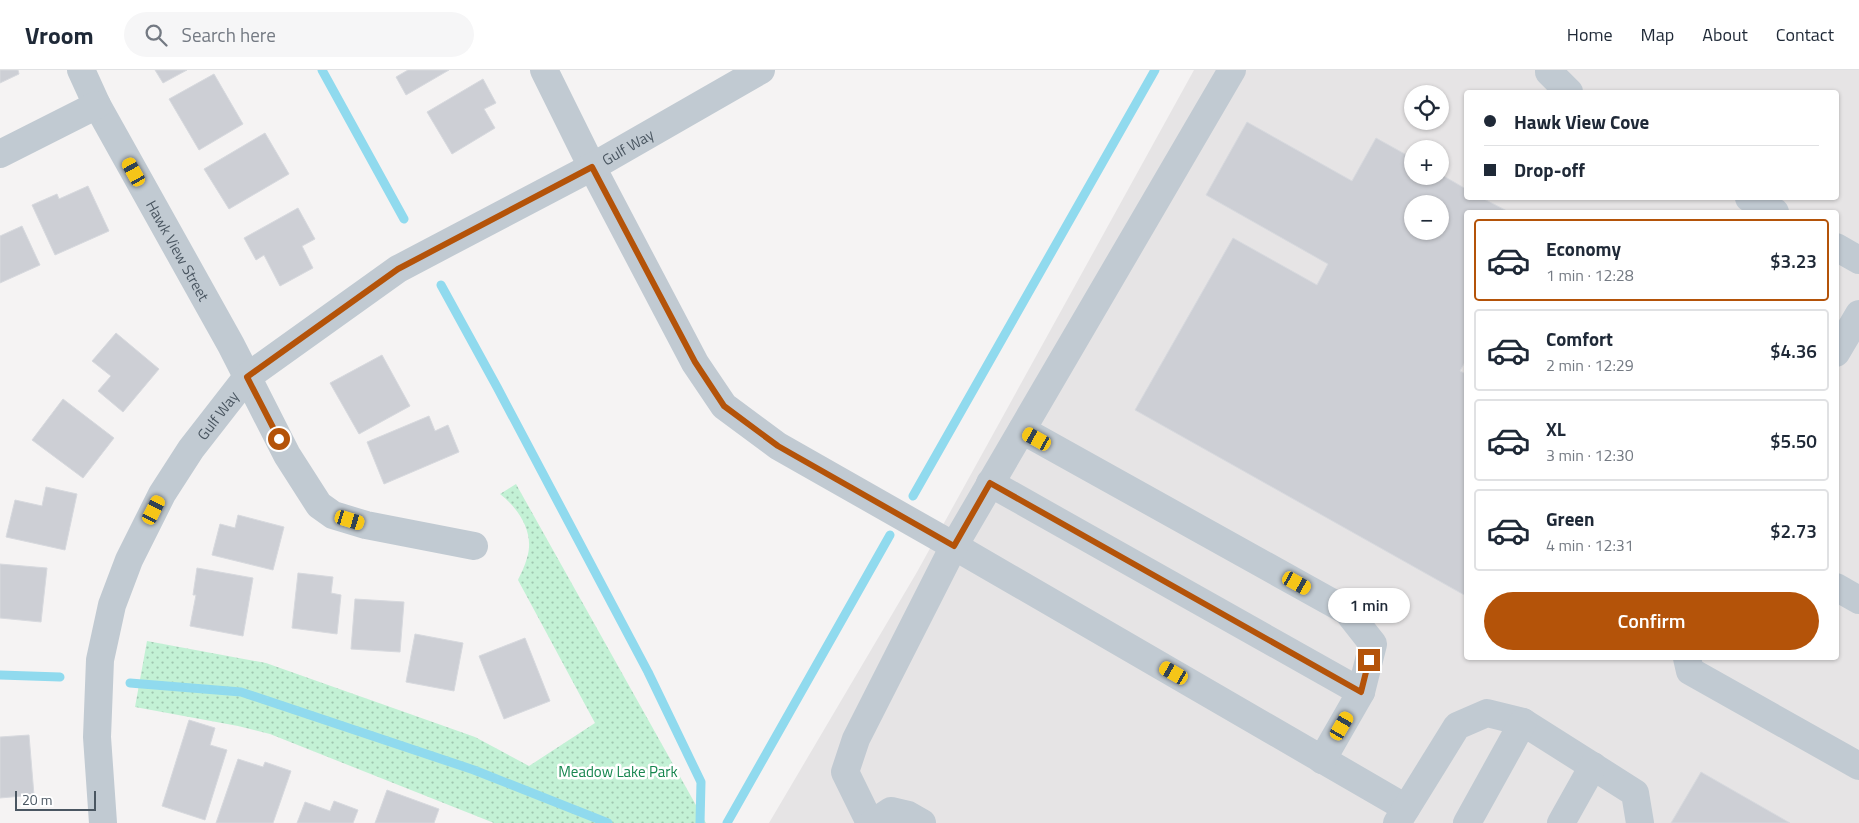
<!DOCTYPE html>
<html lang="en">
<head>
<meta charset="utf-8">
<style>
  :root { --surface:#fff; --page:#f6f6f7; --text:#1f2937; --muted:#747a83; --line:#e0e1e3; --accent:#b45309 }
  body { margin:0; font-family:"Titillium Web",sans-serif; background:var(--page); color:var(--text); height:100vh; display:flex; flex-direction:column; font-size:19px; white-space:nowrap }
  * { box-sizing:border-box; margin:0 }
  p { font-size:16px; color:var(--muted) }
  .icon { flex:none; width:28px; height:28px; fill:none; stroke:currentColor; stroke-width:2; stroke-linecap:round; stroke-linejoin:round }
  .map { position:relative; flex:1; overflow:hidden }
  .details { position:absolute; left:1464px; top:140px; width:375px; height:450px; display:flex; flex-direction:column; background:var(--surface); border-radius:5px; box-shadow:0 1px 4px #0004 }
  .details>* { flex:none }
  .banner { position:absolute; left:1464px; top:20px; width:375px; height:110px; border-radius:5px; box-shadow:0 1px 4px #0004; display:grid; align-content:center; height:110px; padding:0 20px; background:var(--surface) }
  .buttons { position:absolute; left:1404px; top:15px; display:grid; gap:10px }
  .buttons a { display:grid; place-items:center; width:45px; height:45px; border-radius:50%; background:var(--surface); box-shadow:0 1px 4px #0004; font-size:25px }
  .scale { position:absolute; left:15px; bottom:12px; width:81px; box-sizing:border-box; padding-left:5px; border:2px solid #4a5661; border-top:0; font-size:14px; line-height:18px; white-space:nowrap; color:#4a5661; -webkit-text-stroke:4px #fff; paint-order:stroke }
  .end { position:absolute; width:22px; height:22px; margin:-11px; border:6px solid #b45309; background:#fff; box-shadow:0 0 0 2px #fff }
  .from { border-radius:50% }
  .bubble { position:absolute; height:35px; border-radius:18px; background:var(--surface); box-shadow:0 1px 4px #0004; font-size:16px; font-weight:600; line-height:35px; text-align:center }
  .car { position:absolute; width:15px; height:30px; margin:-15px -8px; border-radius:6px; box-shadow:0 0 4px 1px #0007; background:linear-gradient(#f5c518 24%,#345 0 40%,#f5c518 0 76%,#345 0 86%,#f5c518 0) }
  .banner b { display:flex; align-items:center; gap:18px; height:48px; font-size:19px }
  .banner b+b { border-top:1px solid var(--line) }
  .banner i { width:12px; height:12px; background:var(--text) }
  ul { padding:9px 0 0; list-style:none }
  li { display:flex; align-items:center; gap:15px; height:82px; margin:0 10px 8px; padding:0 10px; border:2px solid var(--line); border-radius:5px }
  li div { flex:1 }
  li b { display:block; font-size:19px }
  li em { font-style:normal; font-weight:600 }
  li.current { border-color:var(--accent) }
  li>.icon { width:45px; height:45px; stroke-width:1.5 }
  .cta { display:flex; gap:10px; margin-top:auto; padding:10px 20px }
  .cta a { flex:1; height:58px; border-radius:30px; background:var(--accent); color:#fff; font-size:20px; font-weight:600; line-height:58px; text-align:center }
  header { display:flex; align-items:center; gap:30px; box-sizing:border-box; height:70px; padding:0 25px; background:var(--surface); border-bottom:1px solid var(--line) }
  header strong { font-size:24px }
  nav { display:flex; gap:28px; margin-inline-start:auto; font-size:18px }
  .search { width:350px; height:45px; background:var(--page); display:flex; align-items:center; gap:12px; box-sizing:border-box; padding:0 18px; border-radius:28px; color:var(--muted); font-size:19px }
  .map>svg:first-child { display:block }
</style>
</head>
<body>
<header>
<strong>Vroom</strong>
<div class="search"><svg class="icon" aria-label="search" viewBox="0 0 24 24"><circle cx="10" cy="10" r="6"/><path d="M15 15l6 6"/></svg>Search here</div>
<nav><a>Home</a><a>Map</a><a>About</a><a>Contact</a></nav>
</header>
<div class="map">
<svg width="1859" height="753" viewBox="0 0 1859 753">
  <defs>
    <pattern id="park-dots" width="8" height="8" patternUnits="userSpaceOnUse" patternTransform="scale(1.25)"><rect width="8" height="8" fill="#c3f1d5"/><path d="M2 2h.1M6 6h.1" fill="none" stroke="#a0c6b0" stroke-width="1.8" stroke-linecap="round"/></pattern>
  </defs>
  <rect width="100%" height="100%" fill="#f5f3f3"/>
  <path fill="#e6e4e5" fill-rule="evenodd" d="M 1194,0 L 1859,0 L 1859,753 L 769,753 L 917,502 ZM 1466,22 L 1836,22 L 1836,128 L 1466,128 ZM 1412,24 L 1440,24 L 1440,51 L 1412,51 ZM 1412,79 L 1440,79 L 1440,106 L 1412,106 ZM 1412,134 L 1440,134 L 1440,161 L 1412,161 ZM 1466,142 L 1836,142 L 1836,588 L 1466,588 Z"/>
  <path fill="url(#park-dots)" d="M 516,414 L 706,753 L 494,753 L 270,664 L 238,656 L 135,637 L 147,571 L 266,593 L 475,667 L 529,696 L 595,653 L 518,510 C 521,503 525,496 527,488 C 535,463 519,439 500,424 Z"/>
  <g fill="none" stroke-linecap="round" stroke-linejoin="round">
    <path stroke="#90daee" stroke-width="9" d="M 322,0 L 404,149
      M 441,215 L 497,317 L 648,602 L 701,712 L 700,753
      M 913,426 L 1155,0
      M 0,605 L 60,607
      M 130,613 L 241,622 L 474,700 L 608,753
      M 727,753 L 890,465"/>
  </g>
  <path fill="#cdcfd5" stroke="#d7d9de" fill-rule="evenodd" d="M 0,0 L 18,0 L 19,4 L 0,13 Z
    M 155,0 L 187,0 L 163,13 Z
    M 408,0 L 449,0 L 406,25 L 396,7 Z
    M 214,4 L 243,54 L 199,80 L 169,29 Z
    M 483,9 L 496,33 L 484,39 L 495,58 L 452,84 L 427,42 Z
    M 1247,52 L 1352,111 L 1376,68 L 1412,88 L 1412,106 L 1440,106 L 1440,104 L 1466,119 L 1466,128 L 1482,128 L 1509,142 L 1466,142 L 1466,290 L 1460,301 L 1466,304 L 1466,526 L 1135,340 L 1233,168 L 1317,215 L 1328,194 L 1206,125 ZM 1412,134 L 1440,134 L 1440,161 L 1412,161 Z
    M 265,63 L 289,104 L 229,139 L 204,99 Z
    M 88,116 L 109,161 L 55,185 L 32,135 L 57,124 L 59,129 Z
    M 298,138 L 315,169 L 302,176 L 313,198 L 280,216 L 264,185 L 256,190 L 244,168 Z
    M 22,156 L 40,195 L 0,213 L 0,166 Z
    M 116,263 L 159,299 L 123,342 L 98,321 L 111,306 L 92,291 Z
    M 382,285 L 410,336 L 359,364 L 330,313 Z
    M 63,329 L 114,368 L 83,408 L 32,370 Z
    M 429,346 L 435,361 L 448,355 L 459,382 L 384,414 L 367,372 Z
    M 46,417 L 77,424 L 65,480 L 6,467 L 15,430 L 42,436 Z
    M 238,445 L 284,457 L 273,500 L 212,485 L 220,454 L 235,458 Z
    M 0,494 L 47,498 L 41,552 L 0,548 Z
    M 197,498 L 253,508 L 243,566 L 190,556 L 196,525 L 193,525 Z
    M 298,503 L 333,507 L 331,523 L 341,525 L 337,564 L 292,558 Z
    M 355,529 L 404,532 L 400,582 L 351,579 Z
    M 415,564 L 463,573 L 454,621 L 406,612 Z
    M 525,568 L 550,631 L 504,649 L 479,586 Z
    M 189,650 L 215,658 L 210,675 L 227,680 L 205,750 L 162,736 Z
    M 29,665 L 34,725 L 0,728 L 0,667 Z
    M 238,689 L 263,697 L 265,692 L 291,701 L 273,753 L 216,753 Z
    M 1701,702 L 1790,753 L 1671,753 Z
    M 387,720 L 439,739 L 434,753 L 375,753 Z
    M 334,731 L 358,740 L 353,753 L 297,753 L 305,732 L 330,741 Z"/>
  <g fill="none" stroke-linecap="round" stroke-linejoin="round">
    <g stroke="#c1cad2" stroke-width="28">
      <path id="s1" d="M 81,0 L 97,35 L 231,275 L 287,385 L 319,435 L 333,445 L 366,455 L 474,476"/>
      <path d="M 544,0 L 592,97 L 695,293 L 724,336 L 778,376 L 954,476 L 1406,738"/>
      <path d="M 1549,0 L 1549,2 L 1569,22"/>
      <path d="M 0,84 L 97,35"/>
      <path d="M 1749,128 L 1775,142"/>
      <path d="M 1836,177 L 1859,190"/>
      <path d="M 1836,283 L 1859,244"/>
      <path d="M 990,413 L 1361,622 L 1373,574 L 1347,541 L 1022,360"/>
      <path d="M 1836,517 L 1859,530"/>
      <path d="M 1687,588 L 1690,601 L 1859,696"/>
      <path d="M 1322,690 L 1361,622"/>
      <path id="s2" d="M 103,753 L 97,667 L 100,590 L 112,535 L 129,490 L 162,424 L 191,379 L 247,307 L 398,199 L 592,97 L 761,0"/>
      <path d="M 870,753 L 845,702 L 856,669 L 954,476 L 1232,0"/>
      <path d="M 873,753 L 891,741 L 908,745 L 922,753"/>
      <path d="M 1397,753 L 1457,656 L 1487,643 L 1523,652 L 1635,723 L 1640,753"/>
      <path d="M 1467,753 L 1523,652"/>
      <path d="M 1561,753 L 1593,696"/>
    </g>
  </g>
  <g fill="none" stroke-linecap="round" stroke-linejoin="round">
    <path stroke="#b45309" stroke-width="6" d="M 279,369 L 247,307 L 398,199 L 592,97 L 695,292 L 724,336 L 778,376 L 954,476 L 990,413 L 1361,622 L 1369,590"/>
  </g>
  <g text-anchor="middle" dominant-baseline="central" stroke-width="5" stroke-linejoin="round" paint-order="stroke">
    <g font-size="15" fill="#4a5661" stroke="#fff">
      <text stroke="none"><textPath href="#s2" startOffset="932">Gulf Way</textPath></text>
      <text stroke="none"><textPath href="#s1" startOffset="205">Hawk View Street</textPath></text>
      <text stroke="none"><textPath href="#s2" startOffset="438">Gulf Way</textPath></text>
    </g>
    <g font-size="15" fill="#17864f" stroke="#fff">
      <text x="618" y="701">Meadow Lake Park</text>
    </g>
  </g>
</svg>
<div class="buttons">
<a><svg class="icon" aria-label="locate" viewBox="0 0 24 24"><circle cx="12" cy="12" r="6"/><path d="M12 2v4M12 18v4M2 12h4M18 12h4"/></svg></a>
<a>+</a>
<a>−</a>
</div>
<div class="scale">20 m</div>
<i class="end from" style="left:279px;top:369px"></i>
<i class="end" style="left:1369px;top:590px"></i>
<div class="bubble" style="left:1328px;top:518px;width:82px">1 min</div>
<i class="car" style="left:134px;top:102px;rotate:331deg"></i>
<i class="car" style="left:1037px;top:369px;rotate:299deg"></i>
<i class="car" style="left:154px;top:440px;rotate:27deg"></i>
<i class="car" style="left:350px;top:450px;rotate:107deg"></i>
<i class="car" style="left:1297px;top:513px;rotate:119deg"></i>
<i class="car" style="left:1174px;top:603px;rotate:300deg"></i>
<i class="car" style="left:1342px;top:656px;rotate:30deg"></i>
<div class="banner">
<b><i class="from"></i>Hawk View Cove</b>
<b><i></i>Drop-off</b>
</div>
<section class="details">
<ul>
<li class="current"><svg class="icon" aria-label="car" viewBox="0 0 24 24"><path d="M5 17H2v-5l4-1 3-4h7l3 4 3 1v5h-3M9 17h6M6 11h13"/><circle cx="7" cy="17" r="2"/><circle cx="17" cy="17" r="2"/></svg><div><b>Economy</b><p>1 min · 12:28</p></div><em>$3.23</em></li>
<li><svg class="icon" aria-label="car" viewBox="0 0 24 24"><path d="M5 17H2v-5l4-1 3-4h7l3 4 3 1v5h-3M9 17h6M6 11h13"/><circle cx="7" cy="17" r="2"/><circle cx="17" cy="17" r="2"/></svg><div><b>Comfort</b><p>2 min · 12:29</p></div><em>$4.36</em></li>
<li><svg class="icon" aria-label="car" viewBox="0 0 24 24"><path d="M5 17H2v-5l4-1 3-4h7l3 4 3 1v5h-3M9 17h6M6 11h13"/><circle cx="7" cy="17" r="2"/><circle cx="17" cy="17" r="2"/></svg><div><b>XL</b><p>3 min · 12:30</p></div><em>$5.50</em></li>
<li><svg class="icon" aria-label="car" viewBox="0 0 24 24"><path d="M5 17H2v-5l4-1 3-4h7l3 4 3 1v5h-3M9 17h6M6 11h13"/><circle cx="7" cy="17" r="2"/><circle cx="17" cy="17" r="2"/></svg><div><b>Green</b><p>4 min · 12:31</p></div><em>$2.73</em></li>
</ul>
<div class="cta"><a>Confirm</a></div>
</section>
</div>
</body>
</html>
